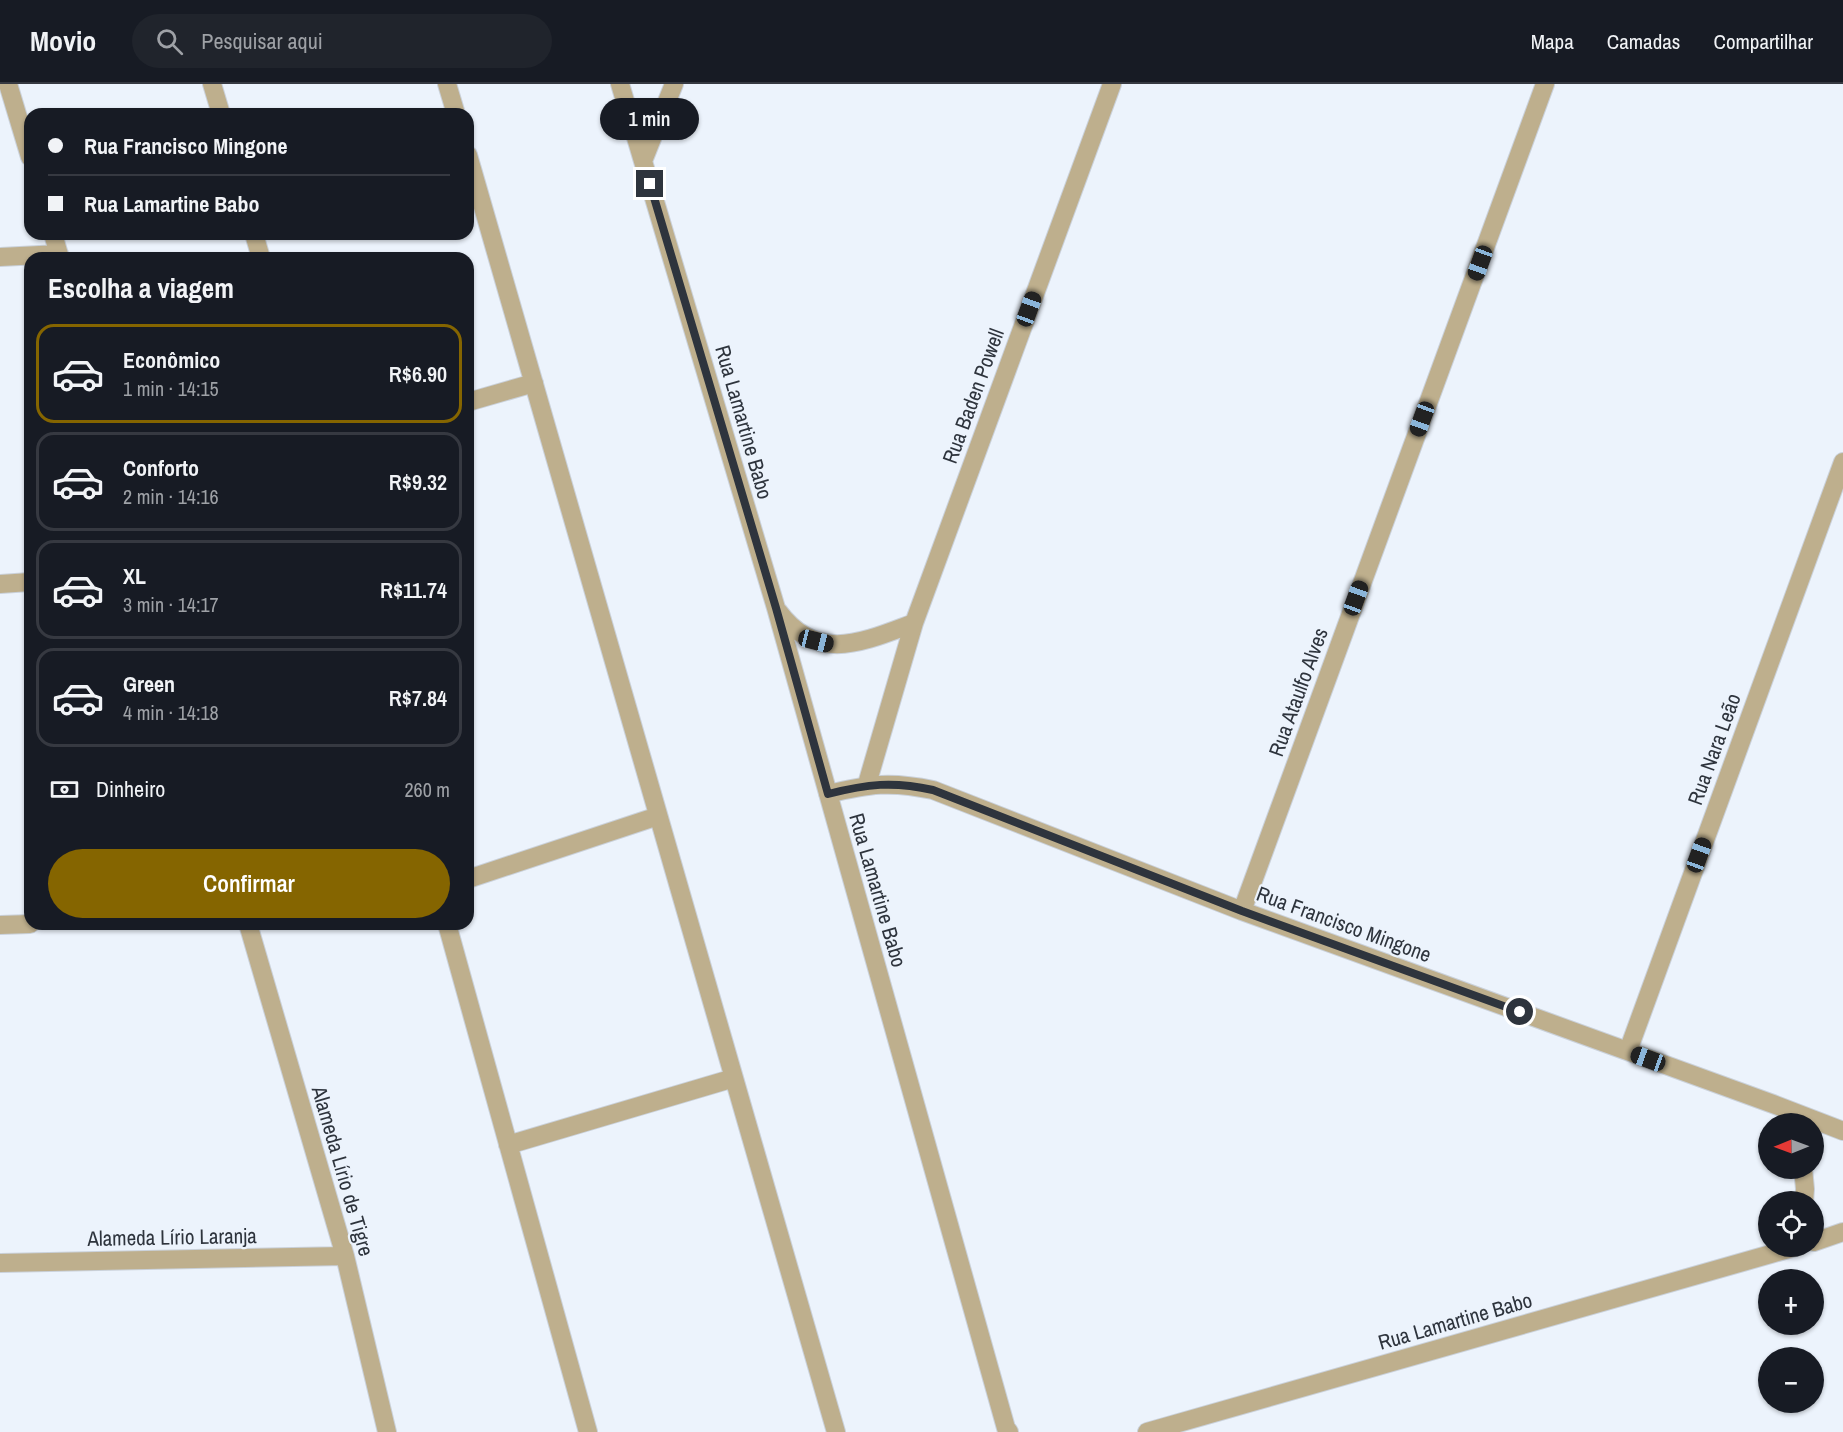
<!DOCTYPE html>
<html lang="pt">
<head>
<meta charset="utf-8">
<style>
  :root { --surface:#171b24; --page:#20242c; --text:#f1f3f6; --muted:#9ea1a6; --line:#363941; --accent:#856500 }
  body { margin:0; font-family:"Archivo Narrow",sans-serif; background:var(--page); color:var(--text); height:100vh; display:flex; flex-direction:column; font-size:22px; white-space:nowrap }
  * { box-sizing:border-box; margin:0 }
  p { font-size:20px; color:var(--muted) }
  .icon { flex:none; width:33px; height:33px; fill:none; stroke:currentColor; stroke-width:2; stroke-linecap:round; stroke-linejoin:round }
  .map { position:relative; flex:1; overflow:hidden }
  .panel { position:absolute; left:24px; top:168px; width:450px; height:678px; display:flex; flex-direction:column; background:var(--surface); border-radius:18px; box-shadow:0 2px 4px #0004 }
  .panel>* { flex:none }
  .hud { position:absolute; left:24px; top:24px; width:450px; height:132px; border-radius:18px; box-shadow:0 2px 4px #0004; display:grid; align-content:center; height:132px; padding:0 24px; background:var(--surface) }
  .needle { width:39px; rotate:269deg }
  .buttons { position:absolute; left:1758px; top:1029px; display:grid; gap:12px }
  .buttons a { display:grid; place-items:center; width:66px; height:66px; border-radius:50%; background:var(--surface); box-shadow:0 2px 4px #0004; font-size:30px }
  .end { position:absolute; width:27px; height:27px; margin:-14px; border:8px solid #2e343d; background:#fff; box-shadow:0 0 0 3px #fff }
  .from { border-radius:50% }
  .bubble { position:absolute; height:42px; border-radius:21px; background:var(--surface); box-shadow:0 2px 4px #0004; font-size:20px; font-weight:600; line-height:42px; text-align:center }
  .car { position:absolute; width:18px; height:36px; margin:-18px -9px; border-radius:8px; box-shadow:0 0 4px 2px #0007; background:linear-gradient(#222 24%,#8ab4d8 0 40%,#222 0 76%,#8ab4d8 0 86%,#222 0) }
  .hud b { display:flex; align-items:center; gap:21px; height:57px; font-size:22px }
  .hud b+b { border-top:2px solid var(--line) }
  .hud i { width:15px; height:15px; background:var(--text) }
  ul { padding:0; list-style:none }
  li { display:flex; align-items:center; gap:18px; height:99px; margin:0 12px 9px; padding:0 12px; border:3px solid var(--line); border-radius:18px }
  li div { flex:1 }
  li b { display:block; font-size:22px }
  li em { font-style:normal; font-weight:600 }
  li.current { border-color:var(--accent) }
  li>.icon { width:54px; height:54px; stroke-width:1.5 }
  h2 { padding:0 24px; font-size:27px; line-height:72px }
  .pay { display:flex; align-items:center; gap:15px; height:66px; padding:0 24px; font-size:22px }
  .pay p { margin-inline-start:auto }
  .cta { display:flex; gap:12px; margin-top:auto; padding:12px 24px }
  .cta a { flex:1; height:69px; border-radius:36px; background:var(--accent); color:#fff; font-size:24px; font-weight:600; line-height:69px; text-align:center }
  header { display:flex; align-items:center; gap:36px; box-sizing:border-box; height:84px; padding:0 30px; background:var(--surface); border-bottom:2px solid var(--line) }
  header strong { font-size:28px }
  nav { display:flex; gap:33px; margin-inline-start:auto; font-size:21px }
  .search { width:420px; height:54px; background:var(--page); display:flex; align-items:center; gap:15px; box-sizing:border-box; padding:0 21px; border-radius:33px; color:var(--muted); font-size:22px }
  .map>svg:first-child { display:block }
</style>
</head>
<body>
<header>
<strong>Movio</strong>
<div class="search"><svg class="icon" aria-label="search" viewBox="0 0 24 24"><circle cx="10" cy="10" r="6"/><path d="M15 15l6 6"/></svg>Pesquisar aqui</div>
<nav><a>Mapa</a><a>Camadas</a><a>Compartilhar</a></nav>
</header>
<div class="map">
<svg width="1843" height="1348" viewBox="0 0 1843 1348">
  <rect width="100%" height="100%" fill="#ecf3fc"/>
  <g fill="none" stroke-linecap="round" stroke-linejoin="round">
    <g stroke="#cad1da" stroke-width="20">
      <path id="street" d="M 8,0 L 30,73
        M 212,0 L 221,30
        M 447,0 L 456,30
        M 620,0 L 776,524 L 1006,1344 L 1009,1348
        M 468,71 L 836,1348
        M 643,77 L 674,0
        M 53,150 L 60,174
        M 254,150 L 261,174
        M 0,173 L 59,170
        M 468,318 L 534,299
        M 0,500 L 30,498
        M 778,527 C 817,580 863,558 914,539
        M 867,700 L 914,539 L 1112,0
        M 828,710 C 869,700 891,697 933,706 L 1242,827 L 1773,1020 L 1843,1047
        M 468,795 L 658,732
        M 1242,827 L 1545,0
        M 248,840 L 345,1172 L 387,1348
        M 447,840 L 588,1348
        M 0,841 L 30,840
        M 1628,967 L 1843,378
        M 508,1061 L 734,994
        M 1803,1084 L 1805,1105 L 1804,1118
        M 1814,1158 L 1843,1148
        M 0,1179 L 345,1172
        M 1147,1348 L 1799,1162"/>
    </g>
    <use href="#street" stroke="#beaf8d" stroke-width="18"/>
  </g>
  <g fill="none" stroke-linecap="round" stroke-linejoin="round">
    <path stroke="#2e343d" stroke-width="8" d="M 650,100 L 776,524 L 828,710 C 867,700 893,697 933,706 L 1242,827 L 1520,928"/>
  </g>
  <g text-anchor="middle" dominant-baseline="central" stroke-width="4.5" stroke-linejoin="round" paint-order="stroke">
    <g font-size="21" fill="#2e343d" stroke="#ecf3fc">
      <text transform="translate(973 312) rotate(-70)">Rua Baden Powell</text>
      <text transform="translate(744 338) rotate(74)">Rua Lamartine Babo</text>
      <text transform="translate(1298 608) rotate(-70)">Rua Ataulfo Alves</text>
      <text transform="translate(1714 665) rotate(-70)">Rua Nara Leão</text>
      <text transform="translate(878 806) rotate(74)">Rua Lamartine Babo</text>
      <text transform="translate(1344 840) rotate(20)">Rua Francisco Mingone</text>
      <text transform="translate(343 1087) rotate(74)">Alameda Lírio de Tigre</text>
      <text transform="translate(172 1153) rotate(-1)">Alameda Lírio Laranja</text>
      <text transform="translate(1455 1237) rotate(-16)">Rua Lamartine Babo</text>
    </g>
  </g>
</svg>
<div class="buttons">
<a><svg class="needle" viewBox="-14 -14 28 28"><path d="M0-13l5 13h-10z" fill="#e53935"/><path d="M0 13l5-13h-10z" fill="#9ea1a6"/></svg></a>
<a><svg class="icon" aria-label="locate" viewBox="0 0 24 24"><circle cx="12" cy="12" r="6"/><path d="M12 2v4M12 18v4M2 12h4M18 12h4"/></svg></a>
<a>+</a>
<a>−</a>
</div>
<i class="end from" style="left:1520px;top:928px"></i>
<i class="end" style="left:650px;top:100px"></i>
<div class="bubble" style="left:600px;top:14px;width:99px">1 min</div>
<i class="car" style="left:1480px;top:179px;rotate:200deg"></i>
<i class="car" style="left:1029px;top:225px;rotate:20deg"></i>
<i class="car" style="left:1422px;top:335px;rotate:200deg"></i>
<i class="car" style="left:1356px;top:514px;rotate:20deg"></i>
<i class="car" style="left:816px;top:557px;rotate:104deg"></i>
<i class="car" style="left:1699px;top:771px;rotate:20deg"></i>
<i class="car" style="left:1648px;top:975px;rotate:290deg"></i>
<div class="hud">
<b><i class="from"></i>Rua Francisco Mingone</b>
<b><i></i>Rua Lamartine Babo</b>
</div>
<section class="panel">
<h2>Escolha a viagem</h2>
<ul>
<li class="current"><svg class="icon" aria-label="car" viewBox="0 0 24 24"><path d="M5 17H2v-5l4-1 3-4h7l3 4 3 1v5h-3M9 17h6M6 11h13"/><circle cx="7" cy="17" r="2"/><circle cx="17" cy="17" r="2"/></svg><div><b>Econômico</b><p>1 min · 14:15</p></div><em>R$6.90</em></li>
<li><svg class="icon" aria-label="car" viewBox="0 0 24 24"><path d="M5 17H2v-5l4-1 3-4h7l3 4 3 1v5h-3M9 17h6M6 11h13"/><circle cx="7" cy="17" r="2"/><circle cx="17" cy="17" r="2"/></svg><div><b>Conforto</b><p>2 min · 14:16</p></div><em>R$9.32</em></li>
<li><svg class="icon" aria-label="car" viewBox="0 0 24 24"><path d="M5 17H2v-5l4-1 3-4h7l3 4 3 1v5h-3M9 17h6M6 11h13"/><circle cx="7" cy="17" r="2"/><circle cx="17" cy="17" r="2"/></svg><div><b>XL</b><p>3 min · 14:17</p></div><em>R$11.74</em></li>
<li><svg class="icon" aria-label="car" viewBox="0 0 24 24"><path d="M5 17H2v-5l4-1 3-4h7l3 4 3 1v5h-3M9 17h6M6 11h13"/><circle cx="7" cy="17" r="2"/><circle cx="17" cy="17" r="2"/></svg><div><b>Green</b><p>4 min · 14:18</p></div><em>R$7.84</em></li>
</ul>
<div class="pay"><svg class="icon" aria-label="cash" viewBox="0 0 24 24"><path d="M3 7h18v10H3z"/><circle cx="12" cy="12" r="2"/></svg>Dinheiro<p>260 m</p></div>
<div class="cta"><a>Confirmar</a></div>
</section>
</div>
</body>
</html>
